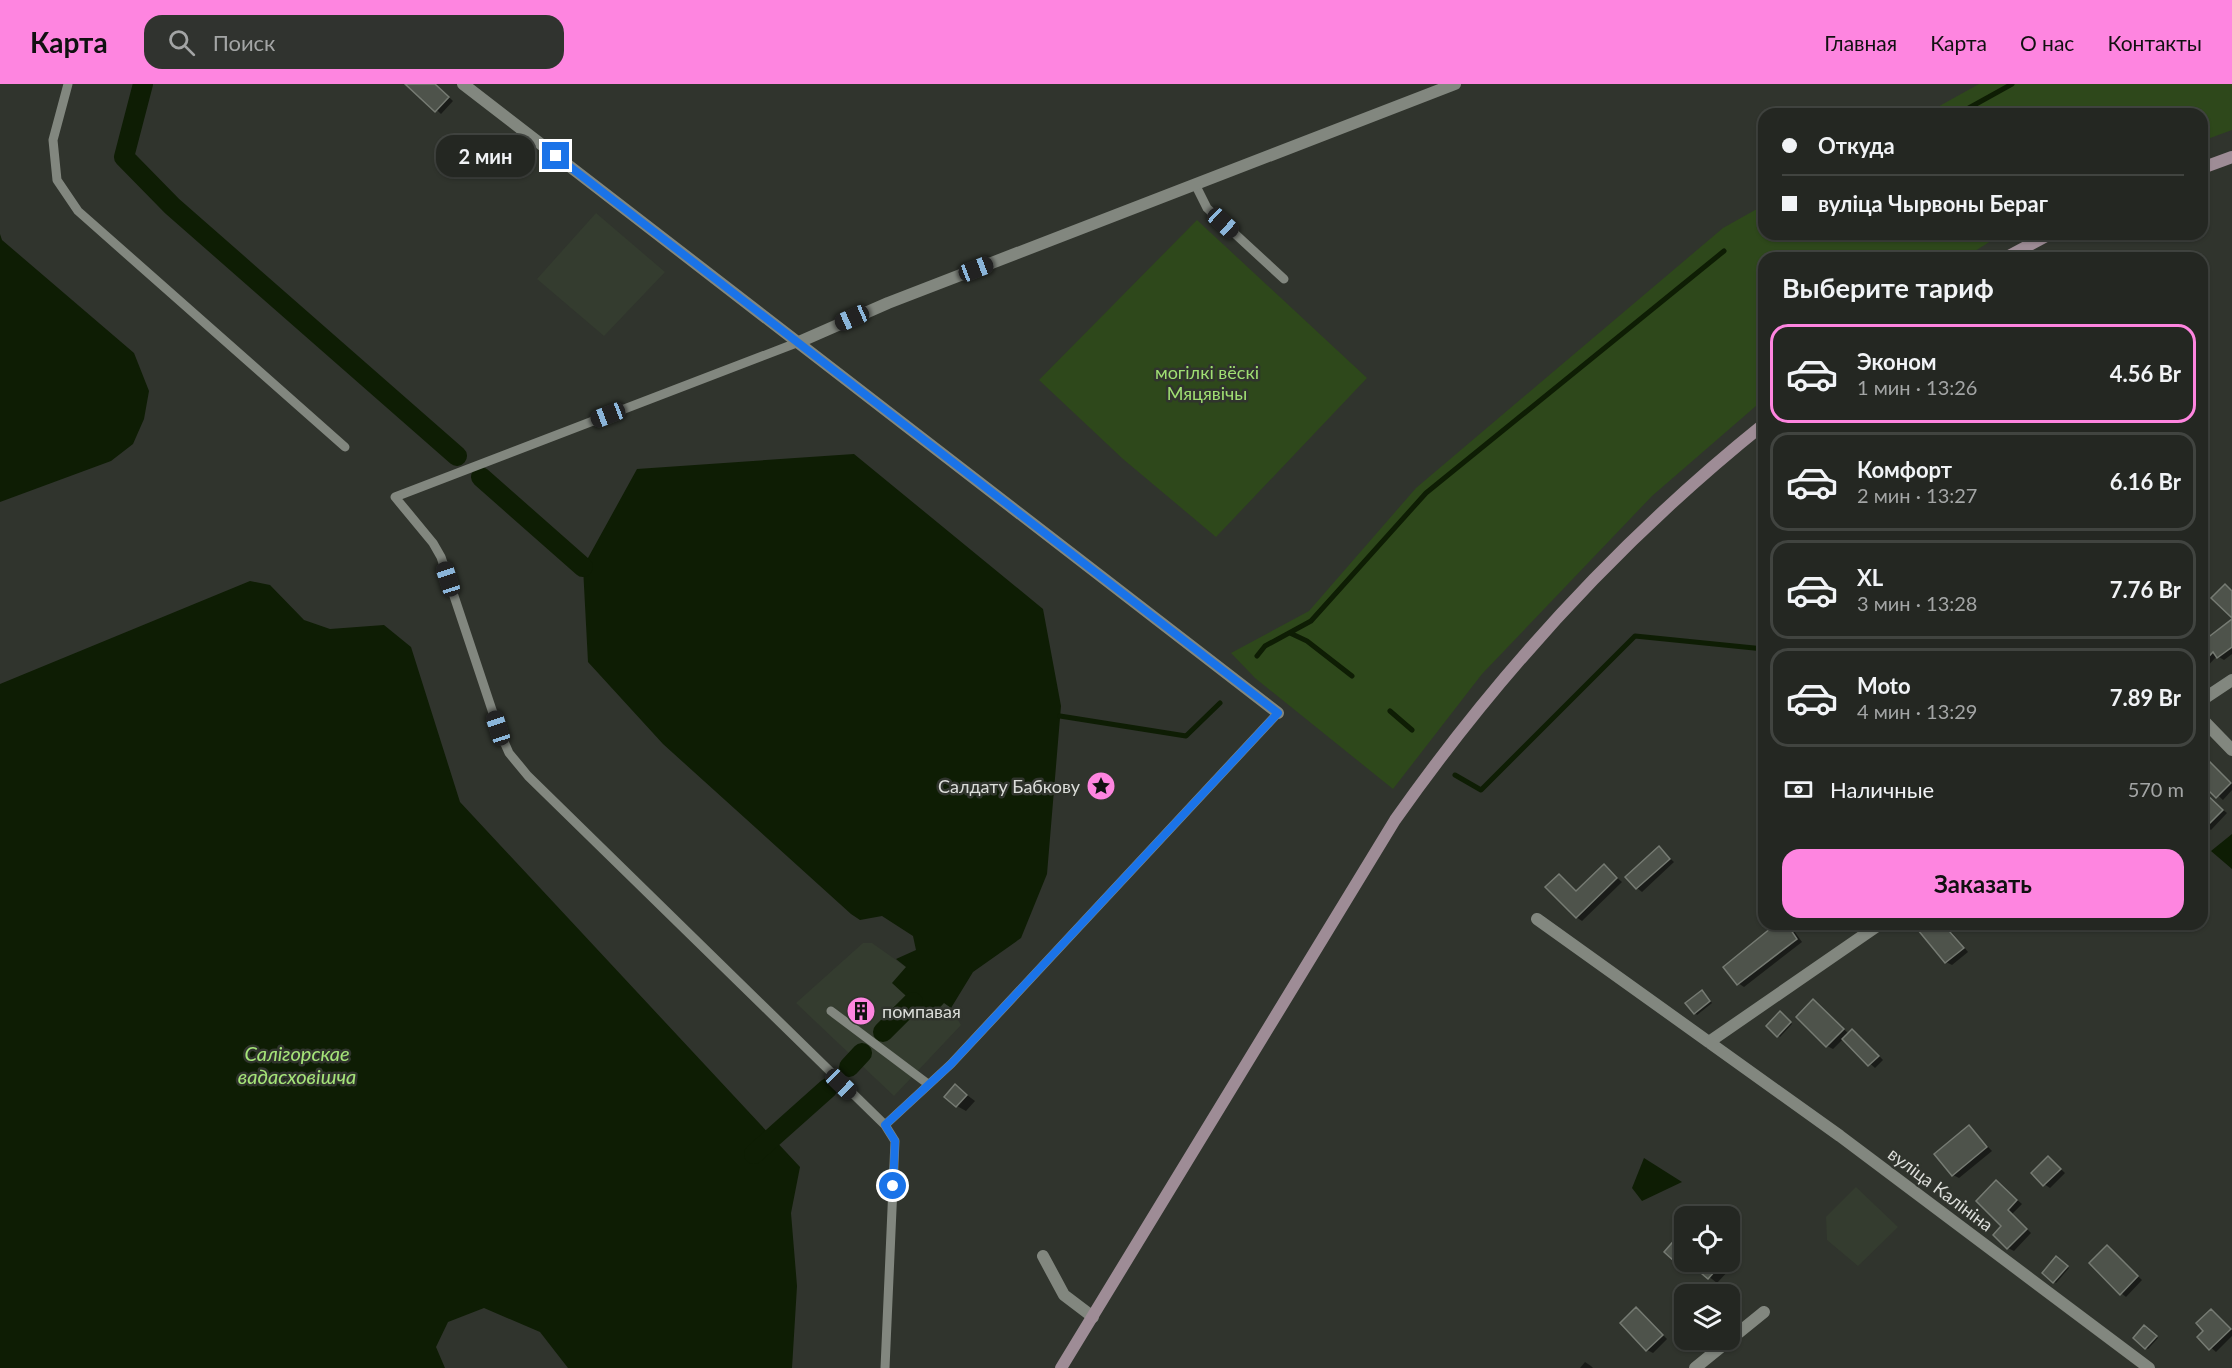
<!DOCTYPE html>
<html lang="ru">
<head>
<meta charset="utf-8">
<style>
  :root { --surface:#242722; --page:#30332f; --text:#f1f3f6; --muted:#a3a5a5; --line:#414440; --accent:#fe85e0 }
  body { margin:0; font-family:Lato,sans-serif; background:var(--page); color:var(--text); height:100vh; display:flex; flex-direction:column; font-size:22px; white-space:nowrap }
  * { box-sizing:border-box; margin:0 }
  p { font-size:20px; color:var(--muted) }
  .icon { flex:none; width:33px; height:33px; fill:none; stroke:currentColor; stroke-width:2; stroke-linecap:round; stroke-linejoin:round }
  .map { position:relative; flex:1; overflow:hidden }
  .sheet { position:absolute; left:1758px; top:168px; width:450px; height:678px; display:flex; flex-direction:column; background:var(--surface); border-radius:18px; box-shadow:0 2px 4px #0004,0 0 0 2px var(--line) }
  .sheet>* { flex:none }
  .guide { position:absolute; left:1758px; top:24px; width:450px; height:132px; border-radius:18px; box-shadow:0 2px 4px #0004,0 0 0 2px var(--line); display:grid; align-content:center; height:132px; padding:0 24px; background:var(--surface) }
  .fabs { position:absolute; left:1674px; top:1122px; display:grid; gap:12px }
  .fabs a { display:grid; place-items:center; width:66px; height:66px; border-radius:12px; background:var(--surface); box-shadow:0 2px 4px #0004,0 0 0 2px var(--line); font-size:30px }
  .end { position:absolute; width:27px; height:27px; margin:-14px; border:8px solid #1a73e8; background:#fff; box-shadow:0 0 0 3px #fff }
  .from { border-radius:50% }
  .bubble { position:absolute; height:42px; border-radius:18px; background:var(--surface); box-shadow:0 2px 4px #0004,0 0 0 2px var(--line); font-size:20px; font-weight:700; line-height:42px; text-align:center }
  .car { position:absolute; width:18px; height:36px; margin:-18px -9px; border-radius:8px; box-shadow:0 0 4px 2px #0007; background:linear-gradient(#222 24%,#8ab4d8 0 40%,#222 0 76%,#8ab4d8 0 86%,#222 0) }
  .guide b { display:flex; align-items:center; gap:21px; height:57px; font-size:22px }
  .guide b+b { border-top:2px solid var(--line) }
  .guide i { width:15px; height:15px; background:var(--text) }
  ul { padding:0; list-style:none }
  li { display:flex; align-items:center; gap:18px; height:99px; margin:0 12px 9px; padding:0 12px; border:3px solid var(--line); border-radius:18px }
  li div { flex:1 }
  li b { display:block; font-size:22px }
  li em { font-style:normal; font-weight:700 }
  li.on { border-color:var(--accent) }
  li>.icon { width:54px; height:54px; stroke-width:1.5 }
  h2 { padding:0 24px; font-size:27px; line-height:72px }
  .pay { display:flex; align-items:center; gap:15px; height:66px; padding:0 24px; font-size:22px }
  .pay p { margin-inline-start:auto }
  .primary-button { display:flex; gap:12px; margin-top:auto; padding:12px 24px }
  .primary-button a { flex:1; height:69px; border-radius:18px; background:var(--accent); color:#111; font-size:24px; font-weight:700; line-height:69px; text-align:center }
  header { display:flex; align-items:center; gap:36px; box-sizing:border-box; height:84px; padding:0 30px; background:var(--accent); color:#111 }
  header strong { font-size:28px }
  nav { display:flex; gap:33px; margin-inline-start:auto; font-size:21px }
  .search { width:420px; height:54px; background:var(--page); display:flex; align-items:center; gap:15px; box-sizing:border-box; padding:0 21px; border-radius:18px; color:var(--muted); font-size:22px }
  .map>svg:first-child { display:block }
</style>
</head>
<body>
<header>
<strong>Карта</strong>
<div class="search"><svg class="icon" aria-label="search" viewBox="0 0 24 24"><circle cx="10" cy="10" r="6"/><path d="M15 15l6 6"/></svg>Поиск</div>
<nav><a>Главная</a><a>Карта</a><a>О нас</a><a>Контакты</a></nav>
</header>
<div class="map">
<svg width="2232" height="1284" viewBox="0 0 2232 1284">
  <rect width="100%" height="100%" fill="#30342d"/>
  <path fill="#343c2f" d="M 596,129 L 665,188 L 604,252 L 537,195 Z
    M 863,859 L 872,859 L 906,883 L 951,924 L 961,941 L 894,1012 L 796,919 Z
    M 1856,1103 L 1898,1143 L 1858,1182 L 1827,1156 L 1826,1133 Z"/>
  <path fill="#2e481b" d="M 1979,0 L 2232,0 L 2232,46 L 2202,57 L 2202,30 L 1925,30 Z
    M 1764,121 L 1764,150 L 2002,150 L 1964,174 L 1764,174 L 1764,315 L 1652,412 L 1482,590 L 1393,705 L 1255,594 L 1231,569 L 1309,527 L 1416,404 L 1723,144 Z
    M 1197,136 L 1367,294 L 1216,453 L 1123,375 L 1039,296 Z"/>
  <path fill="#0e1d04" d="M 0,150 L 2,156 L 134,269 L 149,307 L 144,335 L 133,360 L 111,377 L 0,418 Z
    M 854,370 L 1043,525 L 1061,622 L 1047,790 L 1021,854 L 973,888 L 951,924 L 944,919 L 930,934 L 892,899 L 906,883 L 896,875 L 916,866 L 913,852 L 882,832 L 860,836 L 851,830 L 663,660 L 588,578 L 583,483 L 637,385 Z
    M 250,497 L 270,501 L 304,536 L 330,545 L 384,541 L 411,563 L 460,718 L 800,1083 L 791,1129 L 797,1202 L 792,1284 L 568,1284 L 540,1248 L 484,1224 L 448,1238 L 436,1263 L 445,1284 L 0,1284 L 0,600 Z
    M 2232,750 L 2232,785 L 2211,767 Z
    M 1644,1074 L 1682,1098 L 1642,1117 L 1632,1104 Z"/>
  <path fill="#0007" d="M 410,0 L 435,0 L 453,17 L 441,30 Z
    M 2232,537 L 2232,570 L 2224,576 L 2217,572 L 2202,588 L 2202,559 Z
    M 2208,678 L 2232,699 L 2232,706 L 2223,716 L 2202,697 L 2202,684 Z
    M 2207,713 L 2227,729 L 2211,746 L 2202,739 L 2202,718 Z
    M 1659,764 L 1674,778 L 1642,808 L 1637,804 Z
    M 1604,782 L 1622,798 L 1582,837 L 1576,833 L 1560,791 L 1578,808 Z
    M 1779,840 L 1789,840 L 1802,858 L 1744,903 L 1738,899 Z
    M 1927,840 L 1945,840 L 1968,868 L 1952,881 L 1946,878 L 1920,846 Z
    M 1704,909 L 1712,919 L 1697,931 L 1695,929 Z
    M 1814,917 L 1849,950 L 1853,947 L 1858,950 L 1883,976 L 1875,984 L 1843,955 L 1833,965 L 1827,962 L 1798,933 Z
    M 863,918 L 874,929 L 864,939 L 862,938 Z
    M 1783,931 L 1792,940 L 1780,953 L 1778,951 Z
    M 955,1002 L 975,1017 L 966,1027 L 957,1022 Z
    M 1969,1043 L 1992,1067 L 1959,1094 L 1953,1091 Z
    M 2049,1074 L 2065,1089 L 2050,1104 L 2044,1100 Z
    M 1997,1098 L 2022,1120 L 2012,1130 L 2031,1149 L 2014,1167 L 2008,1164 Z
    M 1684,1147 L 1684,1178 L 1723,1178 L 1731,1184 L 1717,1199 L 1698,1184 L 1694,1189 L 1685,1184 L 1666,1168 Z
    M 2107,1163 L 2142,1196 L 2126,1213 L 2121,1209 Z
    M 2059,1175 L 2069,1184 L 2056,1199 L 2054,1198 Z
    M 1637,1225 L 1667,1255 L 1653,1269 L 1647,1266 Z
    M 2211,1227 L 2232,1246 L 2232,1252 L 2216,1268 L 2199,1253 L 2205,1247 Z
    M 2147,1244 L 2158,1254 L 2148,1265 L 2146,1264 Z
    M 1585,1278 L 1591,1282 L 1593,1284 L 1580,1284 Z"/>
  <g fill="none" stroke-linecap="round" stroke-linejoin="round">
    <path stroke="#0e1d04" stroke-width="5" d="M 1958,30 L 2012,0
      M 1290,549 L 1307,557 L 1352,592
      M 1257,572 L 1265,562 L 1311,537 L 1426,409 L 1724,167
      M 1390,627 L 1412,646
      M 1060,632 L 1186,652 L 1220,619
      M 1455,691 L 1481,706 L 1635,552 L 1764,565"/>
    <path stroke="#0e1d04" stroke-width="20" d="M 143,0 L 124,73 L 172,122 L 457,372
      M 481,393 L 583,483
      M 883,948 L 913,918
      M 849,983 L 862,969
      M 754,1070 L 828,1004"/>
  </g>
  <path fill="#4e534b" stroke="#767b73" stroke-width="1.5" d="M 405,0 L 435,0 L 449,13 L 435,28 Z
    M 2225,500 L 2232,507 L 2232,534 L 2211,514 Z
    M 2232,535 L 2232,563 L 2217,574 L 2213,568 L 2202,580 L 2202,558 Z
    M 2202,670 L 2231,699 L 2216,714 L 2202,700 Z
    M 2202,706 L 2223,726 L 2202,747 Z
    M 1659,762 L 1670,775 L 1636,805 L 1625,793 Z
    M 1604,780 L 1617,794 L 1576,834 L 1545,803 L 1559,790 L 1576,807 Z
    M 1776,840 L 1787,840 L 1797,855 L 1737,901 L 1723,883 Z
    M 1925,840 L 1943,840 L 1964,864 L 1945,879 L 1918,846 Z
    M 1702,906 L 1710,917 L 1694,930 L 1685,919 Z
    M 861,915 L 873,927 L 861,939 L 849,927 Z
    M 1813,915 L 1844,945 L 1826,963 L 1796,933 Z
    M 1780,927 L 1791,938 L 1777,953 L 1766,942 Z
    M 1852,945 L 1879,972 L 1868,982 L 1842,955 Z
    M 955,1000 L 967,1011 L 956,1023 L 944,1013 Z
    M 1969,1041 L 1987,1063 L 1952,1092 L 1934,1070 Z
    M 2048,1072 L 2061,1085 L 2043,1102 L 2031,1089 Z
    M 1996,1096 L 2017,1116 L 2008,1126 L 2027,1145 L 2007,1165 L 1993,1151 L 2001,1142 L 1976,1117 Z
    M 1684,1145 L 1684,1186 L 1664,1168 Z
    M 2107,1161 L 2138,1192 L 2120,1211 L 2089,1179 Z
    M 2056,1172 L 2068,1182 L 2053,1199 L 2042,1189 Z
    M 1688,1178 L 1723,1178 L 1708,1195 Z
    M 1636,1223 L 1663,1251 L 1646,1267 L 1620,1239 Z
    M 2211,1225 L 2231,1245 L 2209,1266 L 2197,1253 L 2203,1247 L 2196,1239 Z
    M 2144,1241 L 2157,1252 L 2145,1265 L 2133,1254 Z"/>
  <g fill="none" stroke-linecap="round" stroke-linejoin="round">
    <path stroke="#82877f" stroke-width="9" d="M 68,0 L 53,56 L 57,96 L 78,127 L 345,363
      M 1195,100 L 1207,124 L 1284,195
      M 799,258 L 395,413 L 433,459 L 441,473 L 498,644 L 509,669 L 528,692 L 885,1041 L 951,980 L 1278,629
      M 831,927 L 928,1000
      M 885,1284 L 895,1057 L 885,1041"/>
    <path stroke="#82877f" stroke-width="12" d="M 463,0 L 1278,629
      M 799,258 L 888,219 L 1455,0
      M 2202,616 L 2232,596
      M 2202,635 L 2232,666
      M 1537,835 L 1840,1052 L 2149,1284
      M 1709,958 L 1880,840
      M 1043,1172 L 1064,1211 L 1093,1233
      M 1695,1284 L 1764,1228"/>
    <path stroke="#9e8c96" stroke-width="12" d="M 2202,84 L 2232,73
      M 2005,174 L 2050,150
      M 1061,1284 L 1395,736 C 1500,587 1622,454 1764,340"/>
  </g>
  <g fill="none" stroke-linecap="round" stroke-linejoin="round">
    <path stroke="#1a73e8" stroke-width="8" d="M 556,72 L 1278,629 L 951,980 L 885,1041 L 895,1057 L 893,1102"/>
  </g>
  <defs>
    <g id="sight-disc" transform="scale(1.5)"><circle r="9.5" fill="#fe85e0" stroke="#30342d"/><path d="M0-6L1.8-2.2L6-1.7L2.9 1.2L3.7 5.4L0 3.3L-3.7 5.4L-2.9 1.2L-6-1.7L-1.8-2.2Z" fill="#111"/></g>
    <g id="building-disc" transform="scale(1.5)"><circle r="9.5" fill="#fe85e0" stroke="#30342d"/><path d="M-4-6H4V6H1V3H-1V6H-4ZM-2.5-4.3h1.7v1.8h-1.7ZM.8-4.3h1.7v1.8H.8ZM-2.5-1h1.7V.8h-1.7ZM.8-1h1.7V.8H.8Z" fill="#111"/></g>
  </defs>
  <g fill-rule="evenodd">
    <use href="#sight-disc" x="1101" y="702"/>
    <use href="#building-disc" x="861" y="927"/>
  </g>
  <g text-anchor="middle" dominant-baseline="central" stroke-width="5" stroke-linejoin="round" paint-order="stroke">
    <g font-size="18" fill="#a0df73" stroke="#30342d">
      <text x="1207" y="288">могілкі вёскі<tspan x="1207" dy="21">Мяцявічы</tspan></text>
    </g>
    <g font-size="18" fill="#dcdeda" stroke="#30342d" text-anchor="end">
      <text x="1080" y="702">Салдату Бабкову</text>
      <text x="882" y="927" text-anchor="start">помпавая</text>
    </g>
    <g font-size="18" fill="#dcdeda" stroke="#30342d">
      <text transform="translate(1941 1105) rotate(37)">вуліца Калініна</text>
    </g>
    <g font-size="20" font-style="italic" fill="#a6e579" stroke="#30342d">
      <text x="297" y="969">Салігорскае<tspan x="297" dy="23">вадасховішча</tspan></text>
    </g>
  </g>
</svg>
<div class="fabs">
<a><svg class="icon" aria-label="locate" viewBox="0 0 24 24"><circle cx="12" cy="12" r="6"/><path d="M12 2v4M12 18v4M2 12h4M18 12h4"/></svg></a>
<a><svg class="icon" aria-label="layers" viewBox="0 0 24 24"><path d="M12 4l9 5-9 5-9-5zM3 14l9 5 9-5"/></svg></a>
</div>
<i class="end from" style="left:893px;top:1102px"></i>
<i class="end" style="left:556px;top:72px"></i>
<div class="bubble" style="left:436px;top:51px;width:99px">2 мин</div>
<i class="car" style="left:1223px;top:139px;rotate:133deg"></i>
<i class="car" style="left:976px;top:185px;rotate:69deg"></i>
<i class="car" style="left:852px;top:234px;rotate:246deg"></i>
<i class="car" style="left:608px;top:331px;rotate:249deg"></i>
<i class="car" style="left:448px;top:495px;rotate:342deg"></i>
<i class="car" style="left:498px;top:644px;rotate:342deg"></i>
<i class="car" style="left:841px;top:1000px;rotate:134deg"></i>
<div class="guide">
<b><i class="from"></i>Откуда</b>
<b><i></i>вуліца Чырвоны Бераг</b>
</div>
<section class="sheet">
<h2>Выберите тариф</h2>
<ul>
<li class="on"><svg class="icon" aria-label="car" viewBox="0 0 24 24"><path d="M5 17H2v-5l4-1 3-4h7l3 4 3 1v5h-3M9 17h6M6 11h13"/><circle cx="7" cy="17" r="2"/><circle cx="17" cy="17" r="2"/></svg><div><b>Эконом</b><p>1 мин · 13:26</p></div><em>4.56 Br</em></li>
<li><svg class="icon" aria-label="car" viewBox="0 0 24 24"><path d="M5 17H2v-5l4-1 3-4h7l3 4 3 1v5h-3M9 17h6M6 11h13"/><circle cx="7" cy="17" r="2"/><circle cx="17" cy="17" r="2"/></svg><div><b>Комфорт</b><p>2 мин · 13:27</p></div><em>6.16 Br</em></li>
<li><svg class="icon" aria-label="car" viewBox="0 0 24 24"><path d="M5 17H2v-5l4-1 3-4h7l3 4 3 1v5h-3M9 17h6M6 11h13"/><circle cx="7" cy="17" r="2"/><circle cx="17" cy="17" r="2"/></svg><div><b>XL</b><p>3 мин · 13:28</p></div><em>7.76 Br</em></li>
<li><svg class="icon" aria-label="car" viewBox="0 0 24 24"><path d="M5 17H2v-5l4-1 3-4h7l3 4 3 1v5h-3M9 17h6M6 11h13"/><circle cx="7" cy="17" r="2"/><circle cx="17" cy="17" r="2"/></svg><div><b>Moto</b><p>4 мин · 13:29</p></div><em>7.89 Br</em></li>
</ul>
<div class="pay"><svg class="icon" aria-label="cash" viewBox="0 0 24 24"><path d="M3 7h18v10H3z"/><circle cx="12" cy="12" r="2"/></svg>Наличные<p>570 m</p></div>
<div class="primary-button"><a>Заказать</a></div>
</section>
</div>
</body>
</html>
